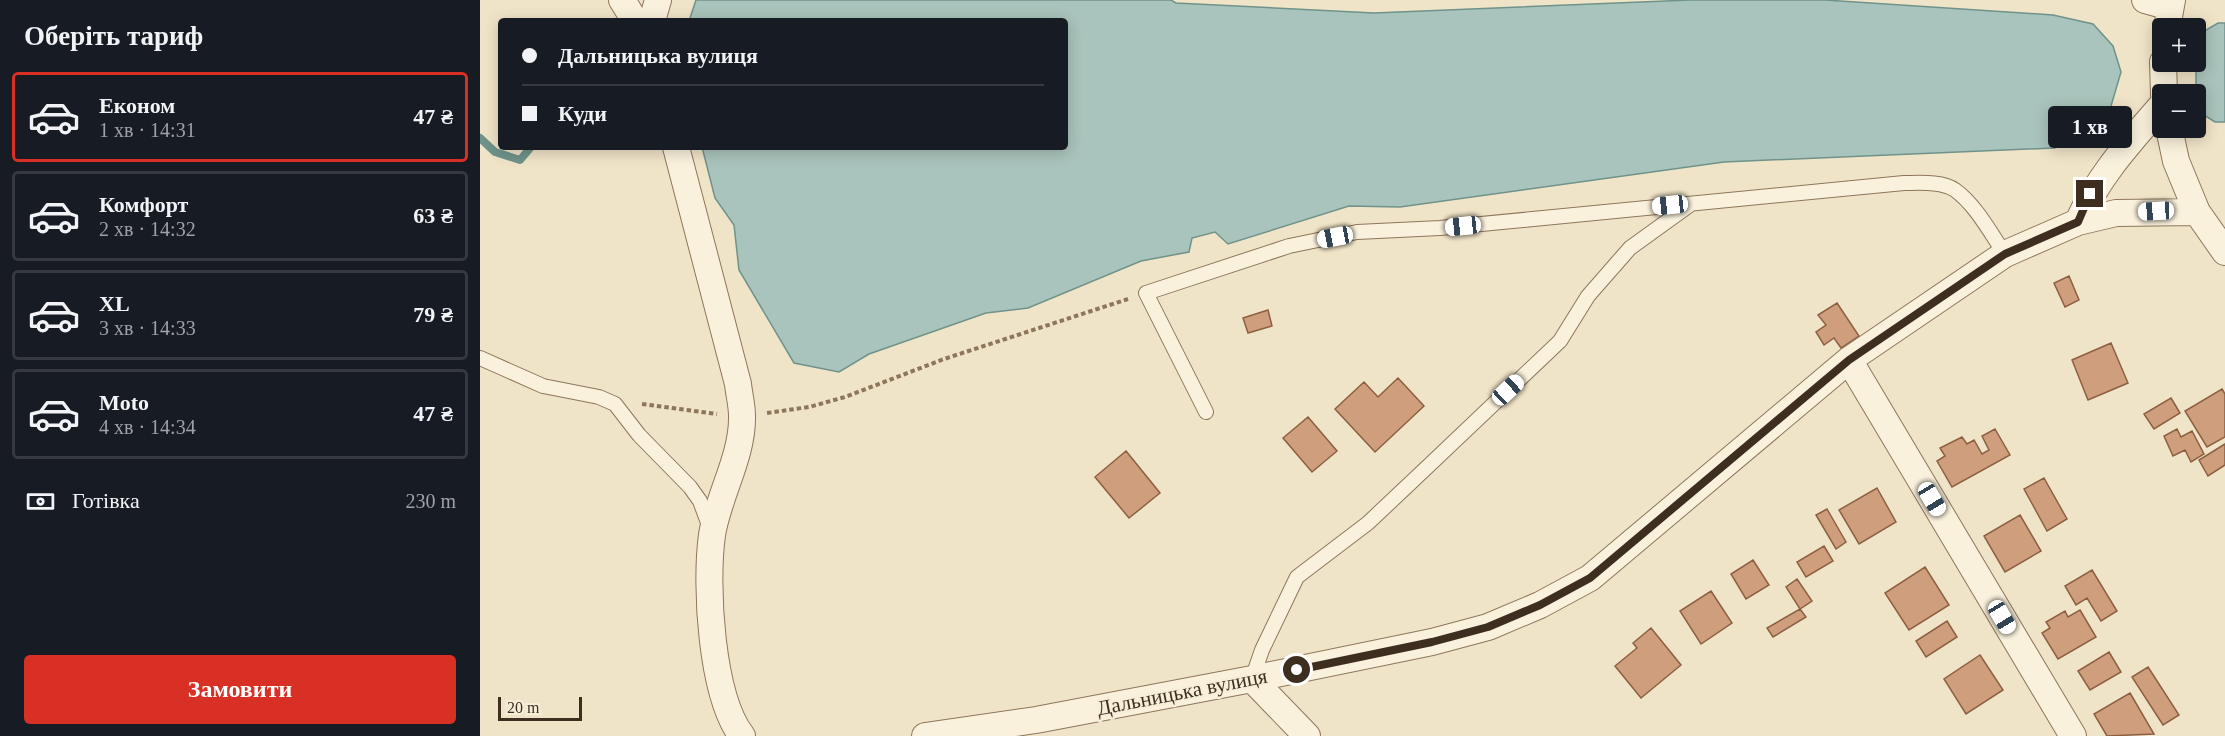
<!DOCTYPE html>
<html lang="uk">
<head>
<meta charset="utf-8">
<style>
  :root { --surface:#171b24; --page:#242831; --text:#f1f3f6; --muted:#9ea1a6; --line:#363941; --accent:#d93025 }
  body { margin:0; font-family:Georgia,serif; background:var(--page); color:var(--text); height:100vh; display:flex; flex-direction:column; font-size:22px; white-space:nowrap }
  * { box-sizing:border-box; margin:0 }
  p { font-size:20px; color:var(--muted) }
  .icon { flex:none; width:33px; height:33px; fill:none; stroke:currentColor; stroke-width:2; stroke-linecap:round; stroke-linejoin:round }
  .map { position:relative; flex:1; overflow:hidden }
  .side { display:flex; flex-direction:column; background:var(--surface); width:480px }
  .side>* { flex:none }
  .guide { position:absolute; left:18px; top:18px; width:570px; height:132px; border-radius:6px; box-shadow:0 3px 15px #0003; display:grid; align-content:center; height:132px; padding:0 24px; background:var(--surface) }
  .buttons { position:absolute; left:1672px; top:18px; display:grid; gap:12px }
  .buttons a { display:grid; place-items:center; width:54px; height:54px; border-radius:6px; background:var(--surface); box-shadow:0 3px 15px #0003; font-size:30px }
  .scale { position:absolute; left:18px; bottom:15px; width:84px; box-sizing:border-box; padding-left:6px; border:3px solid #3d2e20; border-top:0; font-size:16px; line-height:21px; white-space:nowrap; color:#3d2e20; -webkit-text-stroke:4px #f7eed8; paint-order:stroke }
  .end { position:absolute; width:27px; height:27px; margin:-14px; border:8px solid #3d2e20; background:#fff; box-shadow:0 0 0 3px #fff }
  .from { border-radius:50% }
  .bubble { position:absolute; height:42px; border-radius:6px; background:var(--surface); box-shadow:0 3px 15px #0003; font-size:20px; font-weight:600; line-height:42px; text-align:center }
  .car { position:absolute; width:18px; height:36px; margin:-18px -9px; border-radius:8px; box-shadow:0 0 4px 2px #0007; background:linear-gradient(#fff 24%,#345 0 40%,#fff 0 76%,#345 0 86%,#fff 0) }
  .guide b { display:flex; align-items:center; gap:21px; height:57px; font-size:22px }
  .guide b+b { border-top:2px solid var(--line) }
  .guide i { width:15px; height:15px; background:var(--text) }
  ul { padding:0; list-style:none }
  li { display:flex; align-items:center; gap:18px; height:90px; margin:0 12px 9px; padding:0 12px; border:3px solid var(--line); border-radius:6px }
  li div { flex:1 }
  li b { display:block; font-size:22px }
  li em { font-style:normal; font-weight:600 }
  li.current { border-color:var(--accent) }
  li>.icon { width:54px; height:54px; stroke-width:1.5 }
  h2 { padding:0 24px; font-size:27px; line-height:72px }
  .pay { display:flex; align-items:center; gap:15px; height:66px; padding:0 24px; font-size:22px }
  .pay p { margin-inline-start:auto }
  .button { display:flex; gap:12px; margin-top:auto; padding:12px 24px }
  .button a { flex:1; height:69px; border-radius:6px; background:var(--accent); color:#fff; font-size:24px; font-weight:600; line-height:69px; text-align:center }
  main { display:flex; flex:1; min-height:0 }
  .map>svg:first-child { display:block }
</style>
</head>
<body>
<main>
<section class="side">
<h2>Оберіть тариф</h2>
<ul>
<li class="current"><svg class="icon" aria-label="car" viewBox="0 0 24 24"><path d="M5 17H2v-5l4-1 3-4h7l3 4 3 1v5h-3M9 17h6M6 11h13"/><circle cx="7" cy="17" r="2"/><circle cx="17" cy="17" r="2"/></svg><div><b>Економ</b><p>1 хв · 14:31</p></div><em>47 ₴</em></li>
<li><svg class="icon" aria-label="car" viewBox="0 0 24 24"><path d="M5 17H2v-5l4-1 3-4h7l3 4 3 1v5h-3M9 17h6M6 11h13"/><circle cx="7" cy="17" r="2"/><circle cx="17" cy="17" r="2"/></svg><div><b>Комфорт</b><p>2 хв · 14:32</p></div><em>63 ₴</em></li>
<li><svg class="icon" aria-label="car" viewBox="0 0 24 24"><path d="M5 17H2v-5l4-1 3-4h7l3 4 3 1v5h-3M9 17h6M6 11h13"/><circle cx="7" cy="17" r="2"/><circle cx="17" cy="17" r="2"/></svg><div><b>XL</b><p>3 хв · 14:33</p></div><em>79 ₴</em></li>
<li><svg class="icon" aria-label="car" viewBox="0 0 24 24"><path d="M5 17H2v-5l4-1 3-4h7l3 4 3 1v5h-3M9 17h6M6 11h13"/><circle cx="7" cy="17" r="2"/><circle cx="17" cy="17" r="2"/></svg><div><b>Moto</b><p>4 хв · 14:34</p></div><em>47 ₴</em></li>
</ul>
<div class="pay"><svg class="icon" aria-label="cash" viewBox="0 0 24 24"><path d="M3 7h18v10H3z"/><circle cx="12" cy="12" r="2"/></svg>Готівка<p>230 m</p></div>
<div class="button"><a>Замовити</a></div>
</section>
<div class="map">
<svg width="1745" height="736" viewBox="0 0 1745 736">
  <rect width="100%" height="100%" fill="#f0e4c8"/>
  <path fill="#a9c4bc" stroke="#6f938a" stroke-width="1.5" d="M 216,0 L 691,0 L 696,3 L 894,13 L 1210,0 L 1345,0 L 1573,15 L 1613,24 L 1633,46 L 1641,72 L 1629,113 L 1610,137 L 1574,148 L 1244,162 L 920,207 L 869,206 L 748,244 L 735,232 L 712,238 L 709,252 L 661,261 L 548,308 L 506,313 L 389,354 L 359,372 L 314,363 L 259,270 L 254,225 L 235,198 L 222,147 L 585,147 L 585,21 L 209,21 Z
    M 1738,23 L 1745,23 L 1745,122 L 1735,122 L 1716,110 L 1716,36 Z"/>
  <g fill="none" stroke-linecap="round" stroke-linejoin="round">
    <path stroke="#6f938a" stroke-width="8" d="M 0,138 L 15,152 L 40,160 L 51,147"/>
  </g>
  <path fill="#cf9f7d" stroke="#8d5f41" stroke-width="1.5" d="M 1589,276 L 1599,300 L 1585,307 L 1574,283 Z
    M 1357,303 L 1379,336 L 1361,348 L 1354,338 L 1344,345 L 1336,332 L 1346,325 L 1338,315 Z
    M 788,310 L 792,326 L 768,333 L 763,318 Z
    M 1631,343 L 1648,383 L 1608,400 L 1592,360 Z
    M 918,378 L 944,406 L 895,452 L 855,409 L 884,382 L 898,397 Z
    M 1742,389 L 1745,394 L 1745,437 L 1727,447 L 1705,411 Z
    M 1691,398 L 1700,413 L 1674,429 L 1664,414 Z
    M 828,417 L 857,451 L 832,472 L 803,438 Z
    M 1515,429 L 1530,455 L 1472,487 L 1457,461 L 1465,456 L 1460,448 L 1482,437 L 1487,444 L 1494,440 L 1502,454 L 1509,450 L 1502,436 Z
    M 1697,429 L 1701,437 L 1712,431 L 1724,454 L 1711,462 L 1705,450 L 1693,456 L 1684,436 Z
    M 1745,444 L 1745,465 L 1728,476 L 1719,460 Z
    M 646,451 L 680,493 L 649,518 L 615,477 Z
    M 1564,478 L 1587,519 L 1567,531 L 1544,489 Z
    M 1397,488 L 1416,522 L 1379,544 L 1359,510 Z
    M 1347,509 L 1366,542 L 1356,549 L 1336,515 Z
    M 1540,515 L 1561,551 L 1525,572 L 1504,536 Z
    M 1344,546 L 1353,561 L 1326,577 L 1317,562 Z
    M 1273,560 L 1289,585 L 1266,599 L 1251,574 Z
    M 1445,567 L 1469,605 L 1429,630 L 1405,593 Z
    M 1612,570 L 1637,611 L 1621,621 L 1607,598 L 1596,605 L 1585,586 Z
    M 1317,579 L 1332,601 L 1320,609 L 1306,587 Z
    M 1231,591 L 1252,623 L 1221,644 L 1200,611 Z
    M 1320,609 L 1326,617 L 1293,637 L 1287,628 Z
    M 1600,610 L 1616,637 L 1578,659 L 1562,633 L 1570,628 L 1566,622 L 1585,611 L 1588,617 Z
    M 1467,621 L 1477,637 L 1446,657 L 1436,641 Z
    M 1171,628 L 1201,665 L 1161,698 L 1135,666 L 1157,648 L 1153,643 Z
    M 1629,652 L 1641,672 L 1610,690 L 1598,671 Z
    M 1500,655 L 1523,690 L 1486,714 L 1464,679 Z
    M 1668,667 L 1699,715 L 1683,725 L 1652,677 Z
    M 1650,693 L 1674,734 L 1627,736 L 1614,714 Z"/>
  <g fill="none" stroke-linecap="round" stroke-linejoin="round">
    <g stroke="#8d765c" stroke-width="16">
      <path id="lane" d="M 0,358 L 63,386 L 119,397 L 135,404 L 159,435 L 210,487 L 220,501 L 230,528
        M 726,412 L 666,293 L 809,246 L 877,232 L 960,228 L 1424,183 C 1439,183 1462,181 1475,190 C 1496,205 1511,234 1525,254
        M 772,679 L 782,650 L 817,577 L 888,523 L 942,472 L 1080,341 L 1108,296 L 1150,248 L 1211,204"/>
    </g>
    <g stroke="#8d765c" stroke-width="28">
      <path id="street" d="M 142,0 L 155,21
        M 1665,0 L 1690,7
        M 172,21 L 178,0
        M 1687,28 L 1692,0
        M 1683,62 L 1684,94
        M 1689,128 L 1696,161 L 1717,212
        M 196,147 L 258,384 C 259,394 262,405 262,416 C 263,456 238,496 232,535 C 225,585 231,696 262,736
        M 1598,222 C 1618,176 1650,142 1683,104
        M 1369,360 L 1593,736
        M 772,679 L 827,736
        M 445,736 L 556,720 L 772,679 L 952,642 L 1008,627 L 1060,605 L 1110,578 L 1369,360 L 1525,254 L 1598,222 L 1636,213 L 1717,212 L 1745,252"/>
    </g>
    <path stroke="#8d765c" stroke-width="4" stroke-dasharray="4.5 3" stroke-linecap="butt" d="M 162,404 L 237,414
      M 287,413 L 329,407 L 365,397 L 464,359 L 648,299"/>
    <use href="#lane" stroke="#faf1dc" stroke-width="14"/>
    <use href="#street" stroke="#faf1dc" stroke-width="26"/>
  </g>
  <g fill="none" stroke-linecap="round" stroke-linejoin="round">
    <path stroke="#3d2e20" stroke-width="8" d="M 817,670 L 952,642 L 1008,627 L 1060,605 L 1110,578 L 1369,360 L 1525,254 L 1598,222 L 1610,194"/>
  </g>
  <g text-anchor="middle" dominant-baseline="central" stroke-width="5" stroke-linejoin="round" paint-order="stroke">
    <g font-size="21" fill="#3d2e20" stroke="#f7eed8">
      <text transform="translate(702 692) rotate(-11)">Дальницька вулиця</text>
    </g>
  </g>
</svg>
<div class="buttons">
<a>+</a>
<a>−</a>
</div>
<div class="scale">20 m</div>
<i class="end from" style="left:817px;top:670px"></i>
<i class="end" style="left:1610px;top:194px"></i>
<div class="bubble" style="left:1568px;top:106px;width:84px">1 хв</div>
<i class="car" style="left:1190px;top:205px;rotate:264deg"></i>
<i class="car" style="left:1676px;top:211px;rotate:267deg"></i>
<i class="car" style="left:983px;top:226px;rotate:264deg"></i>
<i class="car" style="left:855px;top:237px;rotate:259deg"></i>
<i class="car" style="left:1028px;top:390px;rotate:47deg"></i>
<i class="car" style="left:1452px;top:499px;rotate:149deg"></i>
<i class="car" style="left:1522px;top:617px;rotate:149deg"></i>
<div class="guide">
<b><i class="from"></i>Дальницька вулиця</b>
<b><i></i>Куди</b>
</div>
</div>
</main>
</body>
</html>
